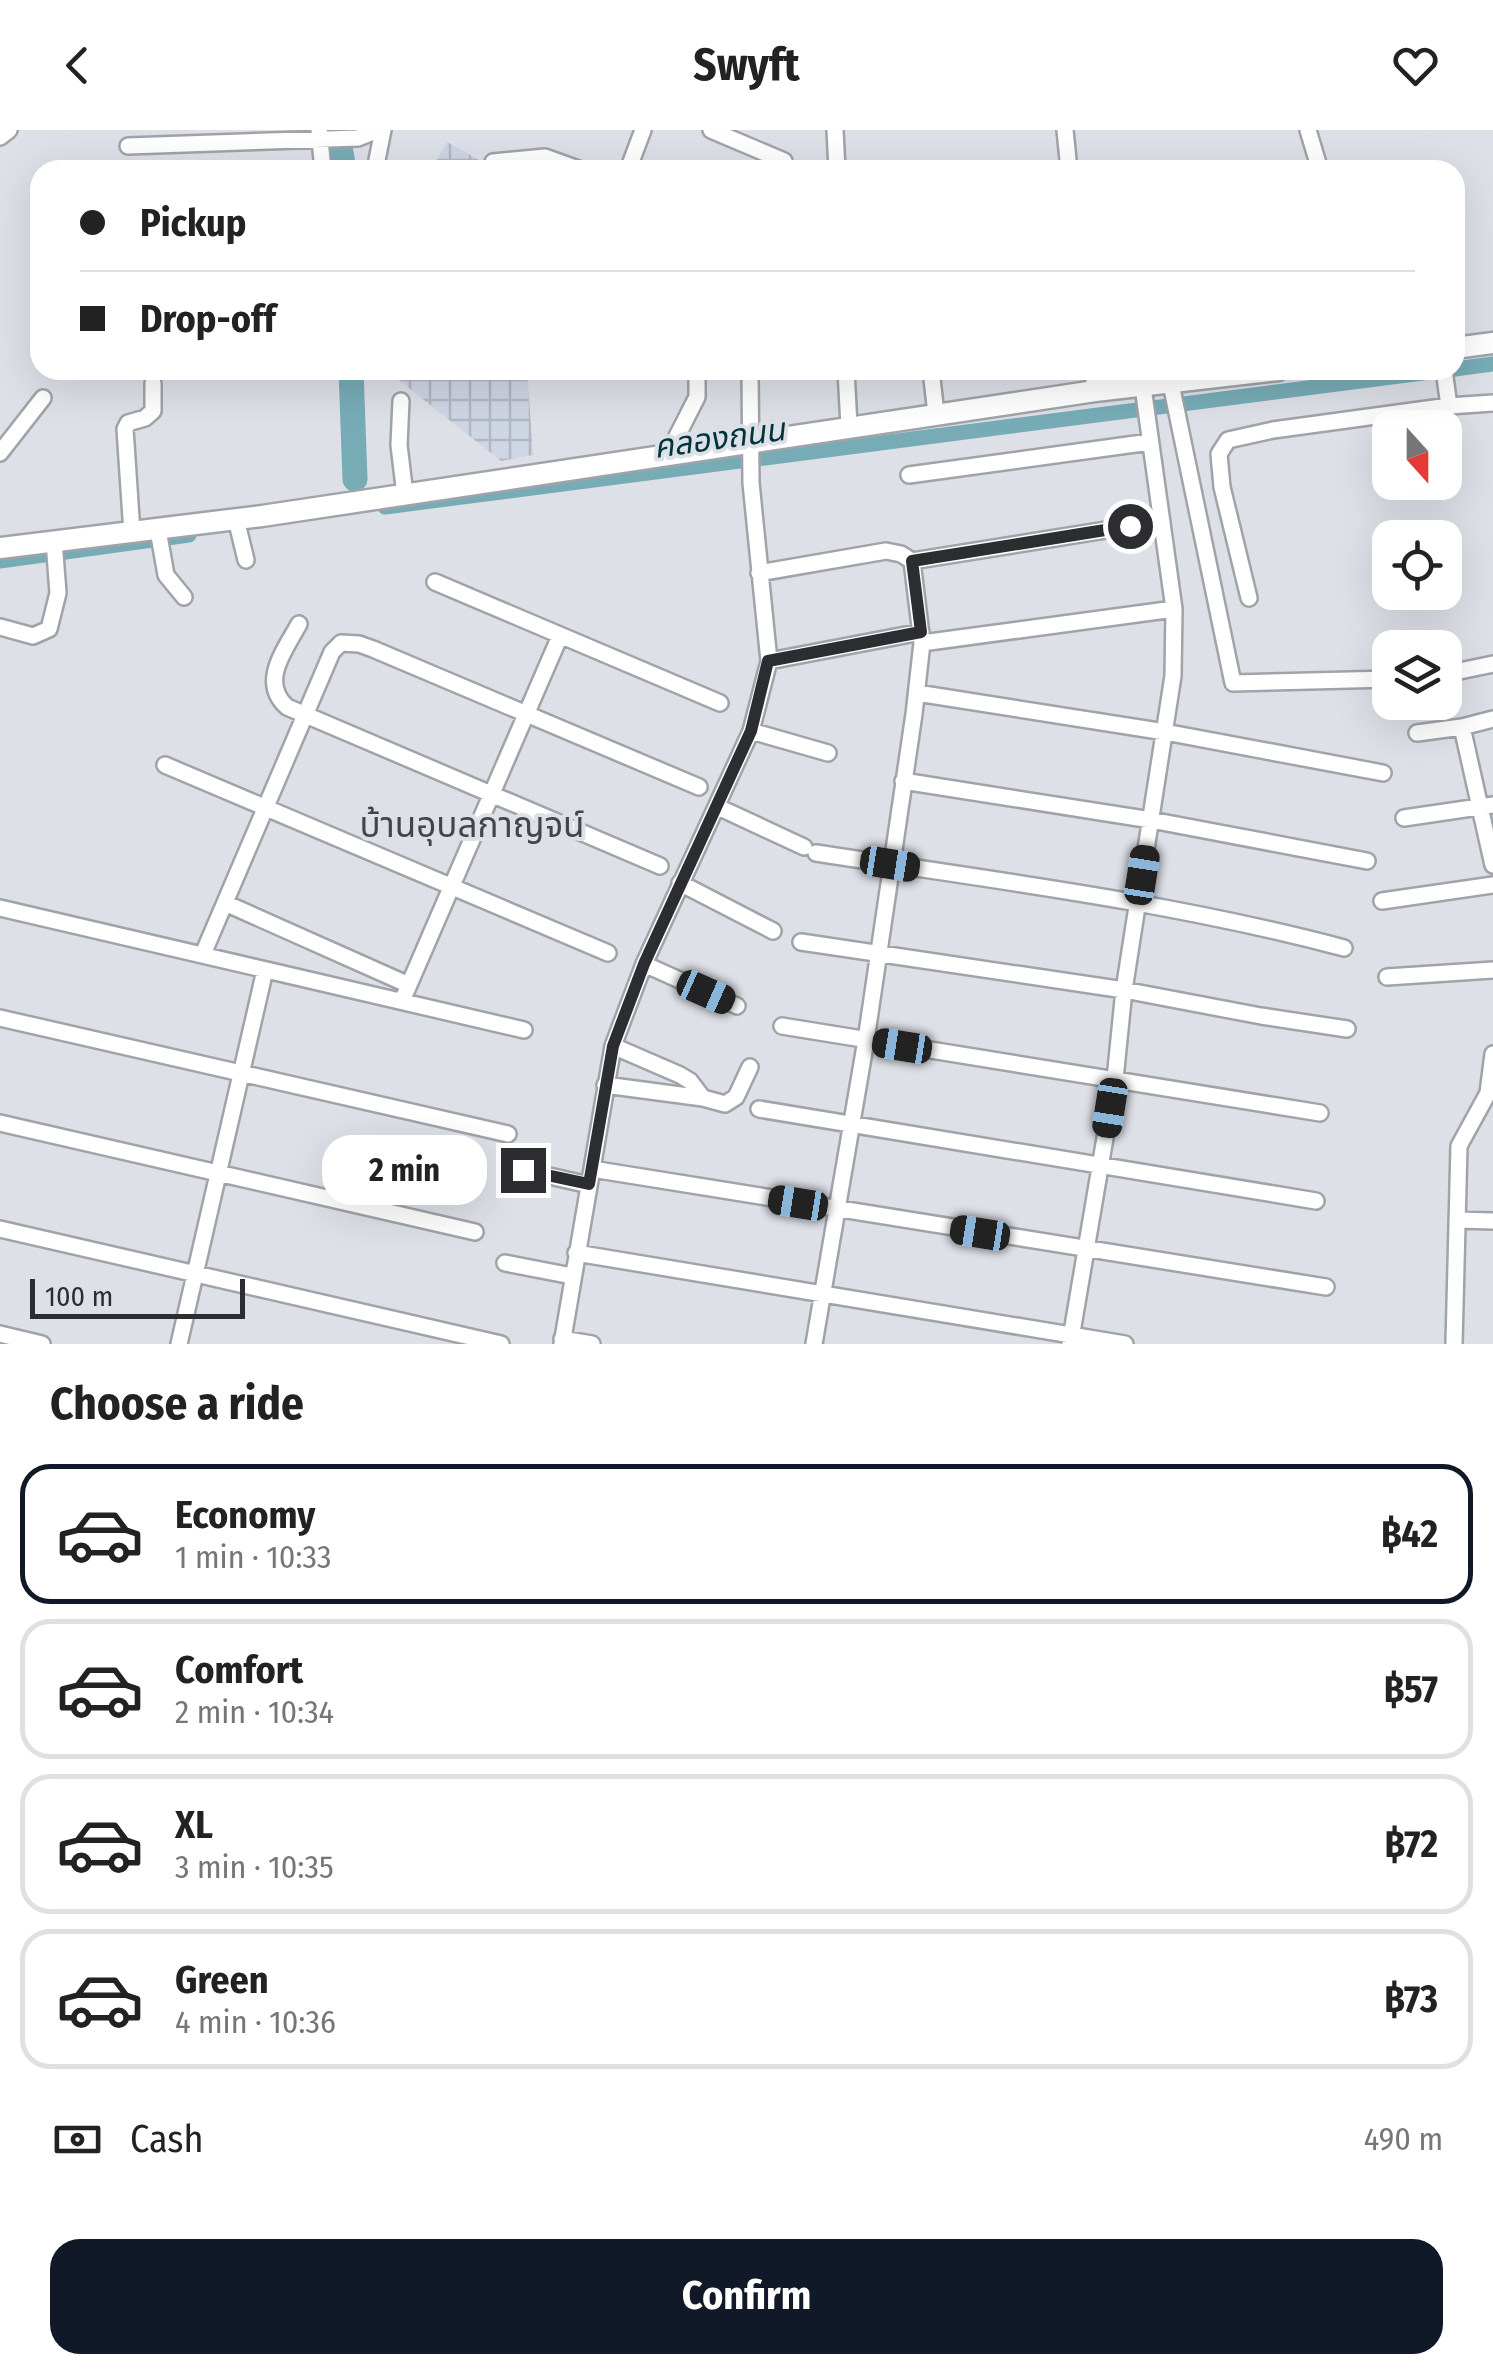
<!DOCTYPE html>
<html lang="en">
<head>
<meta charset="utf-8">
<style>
  :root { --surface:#fff; --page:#f6f6f6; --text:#222; --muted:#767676; --line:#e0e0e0; --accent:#111827 }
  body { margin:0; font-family:"Fira Sans Condensed","Noto Sans Thai",sans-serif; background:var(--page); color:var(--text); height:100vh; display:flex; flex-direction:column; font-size:38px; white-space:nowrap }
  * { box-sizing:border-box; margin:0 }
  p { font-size:32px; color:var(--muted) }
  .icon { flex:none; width:55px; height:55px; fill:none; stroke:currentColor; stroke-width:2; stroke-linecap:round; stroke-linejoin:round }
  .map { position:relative; height:1214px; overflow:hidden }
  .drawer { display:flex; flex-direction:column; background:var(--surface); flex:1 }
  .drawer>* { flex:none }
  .banner { position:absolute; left:30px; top:30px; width:1435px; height:220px; border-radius:30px; box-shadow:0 10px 40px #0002; display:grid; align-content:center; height:220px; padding:0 50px; background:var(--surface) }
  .needle { width:65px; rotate:159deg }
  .controls { position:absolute; left:1372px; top:280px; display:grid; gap:20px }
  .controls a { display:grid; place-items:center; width:90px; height:90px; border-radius:20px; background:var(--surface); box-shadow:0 10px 40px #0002; font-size:50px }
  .scale { position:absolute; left:30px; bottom:25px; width:215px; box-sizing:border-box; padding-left:10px; border:5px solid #2c2d30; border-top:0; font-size:28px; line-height:35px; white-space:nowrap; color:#2c2d30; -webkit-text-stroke:8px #dde0e7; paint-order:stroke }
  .end { position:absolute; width:45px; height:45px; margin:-22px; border:12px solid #2c2d30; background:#fff; box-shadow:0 0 0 5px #fff }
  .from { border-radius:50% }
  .bubble { position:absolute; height:70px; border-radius:30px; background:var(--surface); box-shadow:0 10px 40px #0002; font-size:32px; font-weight:700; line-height:70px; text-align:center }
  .car { position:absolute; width:30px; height:60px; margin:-30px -15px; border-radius:12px; box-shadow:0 0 8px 2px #0007; background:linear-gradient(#222 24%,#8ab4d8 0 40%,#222 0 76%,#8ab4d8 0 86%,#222 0) }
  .banner b { display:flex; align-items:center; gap:35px; height:95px; font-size:38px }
  .banner b+b { border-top:2px solid var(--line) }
  .banner i { width:25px; height:25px; background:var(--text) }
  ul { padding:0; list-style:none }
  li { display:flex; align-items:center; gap:30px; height:140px; margin:0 20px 15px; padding:0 30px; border:5px solid var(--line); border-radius:30px }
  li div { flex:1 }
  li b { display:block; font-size:38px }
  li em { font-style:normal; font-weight:700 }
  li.selected { border-color:var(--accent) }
  li>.icon { width:90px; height:90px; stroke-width:1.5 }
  h2 { padding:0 50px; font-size:45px; line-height:120px }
  .pay { display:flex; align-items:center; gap:25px; height:110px; padding:0 50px; font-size:38px }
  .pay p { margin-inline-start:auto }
  .cta { display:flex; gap:20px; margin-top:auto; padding:20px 50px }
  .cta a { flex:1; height:115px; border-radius:30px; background:var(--accent); color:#fff; font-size:40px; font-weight:700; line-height:115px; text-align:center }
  header { display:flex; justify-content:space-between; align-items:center; height:130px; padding:0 50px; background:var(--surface); font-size:45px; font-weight:700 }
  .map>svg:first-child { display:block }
</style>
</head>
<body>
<header><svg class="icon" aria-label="back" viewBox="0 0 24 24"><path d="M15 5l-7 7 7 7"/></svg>Swyft<svg class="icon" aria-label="heart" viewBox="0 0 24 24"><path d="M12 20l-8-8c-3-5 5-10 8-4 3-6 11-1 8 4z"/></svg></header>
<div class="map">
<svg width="1493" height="1214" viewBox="0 0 1493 1214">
  <defs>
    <pattern id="industrial-grid" width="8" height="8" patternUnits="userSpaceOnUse" patternTransform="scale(2.5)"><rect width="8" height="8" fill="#cfd6e3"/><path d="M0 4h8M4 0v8" fill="none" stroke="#b2b8c3"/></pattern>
  </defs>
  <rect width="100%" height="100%" fill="#dde0e7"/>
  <path fill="url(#industrial-grid)" d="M 447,12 L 497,40 L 431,40 Z
    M 386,240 L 527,240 L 533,325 L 501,331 Z"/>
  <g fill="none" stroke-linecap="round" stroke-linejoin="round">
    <path stroke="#77acb6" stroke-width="15" d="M 1455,239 L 1493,234
      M 385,377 L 1446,240
      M 0,431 L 189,405"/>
    <path stroke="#77acb6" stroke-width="25" d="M 337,0 L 344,40
      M 351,240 L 355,349"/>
    <g stroke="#a0a4aa" stroke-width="20">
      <path id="minor" d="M 319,0 L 323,40
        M 711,0 L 784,31
        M 835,0 L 837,40
        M 1065,0 L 1069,40
        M 1308,0 L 1320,40
        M 0,7 L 9,0
        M 128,16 L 358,8 L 378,0
        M 493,32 L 545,27 L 581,40
        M 375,40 L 383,0
        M 628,40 L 643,0
        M 846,240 L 849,296
        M 931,240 L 936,284
        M 1093,240 L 1095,261
        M 1444,240 L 1449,276 L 1493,273
        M 1171,254 L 1233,553 L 1390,549
        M 401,271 L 399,315 L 405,365
        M 0,323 L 43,268
        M 668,324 L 697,267 L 697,240
        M 909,345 L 1150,312
        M 236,389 L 246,430
        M 158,400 L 166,445 L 184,467
        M 132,403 L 125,299 L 128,293 L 145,288 L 153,281 L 153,253
        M 759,443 L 886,421 L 901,424 L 912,431 L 1162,391
        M 435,452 L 720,573
        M 1249,468 L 1222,357 L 1219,324 L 1228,310 L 1273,300 L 1449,276
        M 299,494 C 285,520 259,552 287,577 L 660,736
        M 0,497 L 33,506 L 49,499 L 58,463 L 54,411
        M 922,513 L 1174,479
        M 769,531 L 921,502
        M 1445,544 L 1493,534
        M 917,563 L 1165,602 L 1383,643
        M 1462,597 L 1493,735
        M 751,601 L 828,623
        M 1417,603 L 1462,597 L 1493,589
        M 165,635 L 608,823
        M 903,651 L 1151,690 L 1367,731
        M 718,677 L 804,717
        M 1404,688 L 1493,675
        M 816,723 C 992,750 1171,772 1344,818
        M 680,753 L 773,801
        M 1382,771 L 1493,755
        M 225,773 L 409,855
        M 0,778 L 524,900
        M 801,812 L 1124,860 L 1261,886 L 1347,899
        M 203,824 L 332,522 L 341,513 L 359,514 L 373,519 L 699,657
        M 644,834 L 737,876
        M 1387,847 L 1493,840
        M 402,871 L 560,506
        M 0,888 L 508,1004
        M 782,896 L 1320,983
        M 613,916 L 680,945 L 690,951 L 703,968
        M 605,955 L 703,968 L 725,974 L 736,967 L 750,937
        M 759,979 L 1316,1071
        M 0,993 L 475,1102
        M 592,1039 L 1326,1157
        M 523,1040 L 589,1055
        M 1457,1090 L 1493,1091
        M 0,1099 L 501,1214
        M 576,1123 L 1125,1214
        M 505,1133 L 572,1146
        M 0,1204 L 42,1214
        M 562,1209 L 592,1214
        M 179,1214 L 265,840
        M 562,1214 L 613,916 L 644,834 L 751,601 L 769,531 L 751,353 L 750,240
        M 814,1214 L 866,910 L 914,584 L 922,513 L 912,431
        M 1070,1214 L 1115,949 L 1124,860 L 1173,546 L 1174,479 L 1143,257
        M 1454,1214 L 1459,1016 L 1488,963 L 1493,924"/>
    </g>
    <g stroke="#a0a4aa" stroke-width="25">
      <path id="tertiary" d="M 1455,218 L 1493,213
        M 0,418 L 262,386 L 1095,261 L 1278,240"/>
    </g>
    <use href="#minor" stroke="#fff" stroke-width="15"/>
    <use href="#tertiary" stroke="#fff" stroke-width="20"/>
  </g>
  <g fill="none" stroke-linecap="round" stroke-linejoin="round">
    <path stroke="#2c2d30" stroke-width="12" d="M 523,1040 L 589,1054 L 613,916 L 644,834 L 751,601 L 768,531 L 921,502 L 912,431 L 1130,396"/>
  </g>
  <g text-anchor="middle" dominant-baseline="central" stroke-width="8" stroke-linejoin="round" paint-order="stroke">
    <g font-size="32" font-style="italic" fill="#00333c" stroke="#dde0e7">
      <text transform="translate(719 308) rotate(-8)">คลองถนน</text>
    </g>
    <g font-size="35" fill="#41444a" stroke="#dde0e7">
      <text x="472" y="695">บ้านอุบลกาญจน์</text>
    </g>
  </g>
</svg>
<div class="controls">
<a><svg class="needle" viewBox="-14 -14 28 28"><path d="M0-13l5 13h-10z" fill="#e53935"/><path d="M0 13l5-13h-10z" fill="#767676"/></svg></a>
<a><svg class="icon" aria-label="locate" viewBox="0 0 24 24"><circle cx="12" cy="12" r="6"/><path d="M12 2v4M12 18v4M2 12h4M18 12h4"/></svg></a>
<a><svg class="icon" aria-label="layers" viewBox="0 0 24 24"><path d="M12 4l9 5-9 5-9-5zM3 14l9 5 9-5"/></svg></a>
</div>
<div class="scale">100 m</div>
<i class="end from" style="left:1130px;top:396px"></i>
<i class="end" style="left:523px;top:1040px"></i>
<div class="bubble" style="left:322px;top:1005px;width:165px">2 min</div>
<i class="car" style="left:890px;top:734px;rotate:99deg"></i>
<i class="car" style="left:1142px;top:745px;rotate:9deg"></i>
<i class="car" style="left:706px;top:862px;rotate:114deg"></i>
<i class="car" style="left:902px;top:916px;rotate:279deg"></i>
<i class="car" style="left:1110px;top:978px;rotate:189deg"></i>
<i class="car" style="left:798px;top:1073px;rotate:279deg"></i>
<i class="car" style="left:980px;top:1103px;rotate:279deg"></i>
<div class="banner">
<b><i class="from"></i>Pickup</b>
<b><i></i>Drop-off</b>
</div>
</div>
<section class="drawer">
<h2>Choose a ride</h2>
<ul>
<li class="selected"><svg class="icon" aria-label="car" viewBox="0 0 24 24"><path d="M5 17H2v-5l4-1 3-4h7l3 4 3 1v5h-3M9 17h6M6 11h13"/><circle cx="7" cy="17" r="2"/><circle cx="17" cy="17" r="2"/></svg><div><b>Economy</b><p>1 min · 10:33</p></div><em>฿42</em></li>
<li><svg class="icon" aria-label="car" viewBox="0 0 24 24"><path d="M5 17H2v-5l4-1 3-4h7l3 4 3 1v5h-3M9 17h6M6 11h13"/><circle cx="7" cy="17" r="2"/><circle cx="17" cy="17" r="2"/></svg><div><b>Comfort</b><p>2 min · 10:34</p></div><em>฿57</em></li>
<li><svg class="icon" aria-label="car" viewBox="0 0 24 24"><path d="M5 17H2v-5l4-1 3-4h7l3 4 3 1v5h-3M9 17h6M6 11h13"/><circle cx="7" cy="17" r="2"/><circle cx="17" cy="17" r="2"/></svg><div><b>XL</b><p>3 min · 10:35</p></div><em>฿72</em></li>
<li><svg class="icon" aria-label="car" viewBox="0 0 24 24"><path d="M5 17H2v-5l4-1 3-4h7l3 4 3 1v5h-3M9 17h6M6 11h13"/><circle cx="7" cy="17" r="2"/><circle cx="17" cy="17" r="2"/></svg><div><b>Green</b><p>4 min · 10:36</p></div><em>฿73</em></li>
</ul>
<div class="pay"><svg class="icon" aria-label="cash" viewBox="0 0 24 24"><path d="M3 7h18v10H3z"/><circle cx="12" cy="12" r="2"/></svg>Cash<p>490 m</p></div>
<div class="cta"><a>Confirm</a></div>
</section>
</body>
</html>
